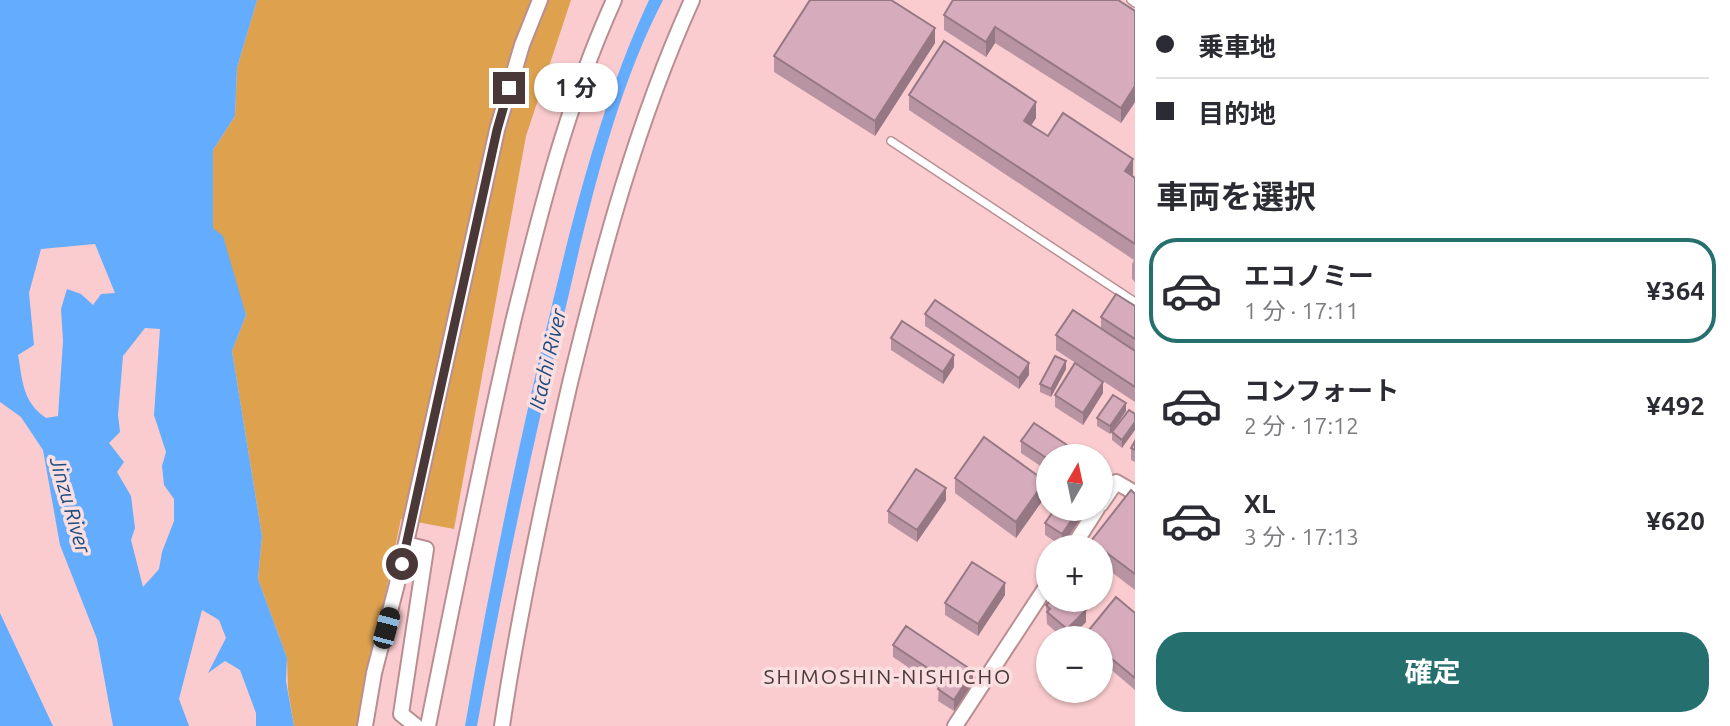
<!DOCTYPE html>
<html lang="ja">
<head>
<meta charset="utf-8">
<style>
  :root { --surface:#fff; --page:#f2f2f3; --text:#2b2b33; --muted:#7c7c81; --line:#e1e1e2; --accent:#25706e }
  body { margin:0; font-family:Ubuntu,"Noto Sans JP",sans-serif; background:var(--page); color:var(--text); height:100vh; display:flex; flex-direction:column; font-size:26px; white-space:nowrap }
  * { box-sizing:border-box; margin:0 }
  p { font-size:23px; color:var(--muted) }
  .icon { flex:none; width:38px; height:38px; fill:none; stroke:currentColor; stroke-width:2; stroke-linecap:round; stroke-linejoin:round }
  .map { position:relative; flex:1; overflow:hidden }
  .details { display:flex; flex-direction:column; background:var(--surface); width:595px }
  .details>* { flex:none }
  .guide { display:grid; align-content:center; height:154px; padding:0 21px; background:var(--surface) }
  .needle { width:46px; rotate:9deg }
  .tools { position:absolute; left:1036px; top:444px; display:grid; gap:14px }
  .tools a { display:grid; place-items:center; width:77px; height:77px; border-radius:50%; background:var(--surface); box-shadow:0 2px 5px #0004; font-size:35px }
  .end { position:absolute; width:32px; height:32px; margin:-16px; border:9px solid #4a3839; background:#fff; box-shadow:0 0 0 4px #fff }
  .from { border-radius:50% }
  .bubble { position:absolute; height:49px; border-radius:24px; background:var(--surface); box-shadow:0 2px 5px #0004; font-size:23px; font-weight:700; line-height:49px; text-align:center }
  .car { position:absolute; width:21px; height:42px; margin:-21px -10px; border-radius:9px; box-shadow:0 0 5px 2px #0007; background:linear-gradient(#222 24%,#8ab4d8 0 40%,#222 0 76%,#8ab4d8 0 86%,#222 0) }
  .guide b { display:flex; align-items:center; gap:24px; height:66px; font-size:26px }
  .guide b+b { border-top:2px solid var(--line) }
  .guide i { width:18px; height:18px; background:var(--text) }
  ul { padding:0; list-style:none }
  li { display:flex; align-items:center; gap:21px; height:105px; margin:0 14px 10px; padding:0 7px; border:4px solid transparent; border-radius:28px }
  li div { flex:1 }
  li b { display:block; font-size:26px }
  li em { font-style:normal; font-weight:700 }
  li.active { border-color:var(--accent) }
  li>.icon { width:63px; height:63px; stroke-width:1.5 }
  h2 { padding:0 21px; font-size:32px; line-height:84px }
  .button { display:flex; gap:14px; margin-top:auto; padding:14px 21px }
  .button a { flex:1; height:80px; border-radius:28px; background:var(--accent); color:#fff; font-size:28px; font-weight:700; line-height:80px; text-align:center }
  main { display:flex; flex:1; min-height:0 }
  .map>svg:first-child { display:block }
</style>
</head>
<body>
<main>
<div class="map">
<svg width="1135" height="726" viewBox="0 0 1135 726">
  <rect width="100%" height="100%" fill="#facccf"/>
  <path fill="#dea24f" d="M 257,0 L 571,0 L 526,136 L 454,529 L 401,519 L 358,726 L 294,726 L 288,690 L 287,658 L 258,579 L 262,536 L 232,351 L 246,315 L 213,228 L 213,150 L 235,116 L 237,68 Z"/>
  <path fill="#64acfe" fill-rule="evenodd" d="M 0,0 L 257,0 L 237,68 L 235,116 L 213,150 L 213,228 L 223,236 L 246,315 L 232,351 L 262,536 L 258,579 L 287,658 L 286,681 L 294,726 L 256,726 L 256,713 L 240,670 L 225,661 L 208,673 L 226,638 L 219,620 L 202,610 L 179,699 L 189,726 L 113,726 L 97,639 L 60,545 L 43,450 L 21,417 L 0,402 ZM 95,244 L 115,293 L 101,294 L 93,305 L 81,294 L 67,289 L 61,309 L 63,341 L 58,416 L 46,418 C 22,401 23,382 18,355 L 34,345 L 29,293 L 41,249 ZM 145,328 L 160,329 L 154,415 L 166,452 L 162,466 L 164,485 L 174,499 L 174,521 L 162,552 L 159,569 L 143,587 L 131,540 L 135,528 L 131,496 L 117,472 L 124,462 L 109,443 L 120,432 L 118,415 L 123,356 Z
    M 649,0 L 663,0 C 616,91 590,202 567,302 C 533,442 503,583 477,726 L 465,726 C 488,593 515,461 546,330 C 573,217 600,105 649,0 Z
    M 0,613 L 53,726 L 0,726 Z"/>
  <g fill="none" stroke-linecap="round" stroke-linejoin="round">
    <g stroke="#b98e92" stroke-width="10">
      <path id="lane" d="M 1131,0 L 1135,3
        M 891,141 L 1135,302"/>
    </g>
    <g stroke="#b98e92" stroke-width="18">
      <path id="street" d="M 1101,504 L 1116,482 L 1135,493
        M 406,544 L 426,549 L 401,714 L 416,726
        M 1072,548 L 1097,509
        M 365,726 L 374,673 L 397,584 L 497,130 L 522,45 L 540,0
        M 428,726 C 455,591 482,456 513,322 C 540,212 567,104 614,0
        M 502,726 C 519,611 544,496 570,383 C 602,252 636,124 692,0
        M 955,726 L 1048,584"/>
    </g>
    <use href="#lane" stroke="#fff" stroke-width="7"/>
    <use href="#street" stroke="#fff" stroke-width="14"/>
  </g>
  <path fill="#b894a2" d="M 1135,11 L 1135,102 L 1121,123 L 995,43 L 986,57 L 944,30 L 944,15 Z
    M 935,43 L 875,136 L 774,72 L 774,56 Z
    M 909,95 L 1036,118 L 1031,125 L 1048,136 L 1133,174 L 1132,176 L 1135,178 L 1135,282 L 1132,279 L 1132,264 L 1134,260 L 909,110 Z
    M 1135,306 L 1135,402 L 1056,350 L 1056,335 L 1101,328 L 1101,317 Z
    M 925,314 L 1029,375 L 1019,389 L 925,326 Z
    M 891,338 L 954,367 L 943,384 L 891,350 Z
    M 1066,369 L 1051,397 L 1040,392 L 1040,384 Z
    M 1103,393 L 1083,425 L 1055,407 L 1055,395 Z
    M 1126,411 L 1110,434 L 1097,426 L 1097,418 Z
    M 1135,414 L 1122,448 L 1112,440 L 1112,432 Z
    M 1021,441 L 1079,457 L 1048,457 L 1048,471 L 1021,453 Z
    M 1135,441 L 1135,462 L 1131,460 L 1131,448 Z
    M 955,478 L 1045,497 L 1016,538 L 955,493 Z
    M 1135,494 L 1135,590 L 1101,564 L 1101,548 L 1091,548 L 1091,541 Z
    M 946,500 L 917,542 L 888,523 L 888,511 Z
    M 1055,509 L 1087,509 L 1062,546 L 1045,535 L 1045,523 Z
    M 1005,595 L 978,636 L 945,615 L 945,603 Z
    M 1080,600 L 1080,606 L 1086,622 L 1069,639 L 1064,639 L 1047,624 L 1046,605 Z
    M 1135,613 L 1135,690 L 1101,661 L 1101,639 L 1084,639 L 1084,636 Z
    M 893,645 L 973,683 L 954,711 L 938,701 L 939,688 L 893,657 Z"/>
  <path fill="#967884" d="M 995,27 L 995,43 L 986,57 L 986,42 Z
    M 935,28 L 935,43 L 875,136 L 875,121 Z
    M 1135,86 L 1135,102 L 1121,123 L 1121,108 Z
    M 1036,102 L 1036,118 L 1024,136 L 1024,121 Z
    M 1133,159 L 1133,174 L 1125,186 L 1125,171 Z
    M 954,355 L 954,367 L 943,384 L 943,372 Z
    M 1066,361 L 1066,369 L 1051,397 L 1051,389 Z
    M 1029,363 L 1029,375 L 1019,389 L 1019,378 Z
    M 1103,382 L 1103,393 L 1083,425 L 1083,413 Z
    M 1126,403 L 1126,411 L 1110,434 L 1110,426 Z
    M 1135,422 L 1135,430 L 1122,448 L 1122,440 Z
    M 1045,481 L 1045,497 L 1016,538 L 1016,522 Z
    M 946,488 L 946,500 L 917,542 L 917,530 Z
    M 1079,509 L 1087,509 L 1062,546 L 1062,534 Z
    M 1005,583 L 1005,595 L 978,636 L 978,624 Z
    M 1086,610 L 1086,622 L 1069,639 L 1067,639 L 1067,629 Z
    M 973,671 L 973,683 L 954,711 L 954,700 Z"/>
  <path fill="#d6acbc" stroke="#967884" stroke-width="2" d="M 810,0 L 891,0 L 935,28 L 875,121 L 774,56 Z
    M 953,0 L 1118,0 L 1135,11 L 1135,86 L 1121,108 L 995,27 L 986,42 L 944,15 Z
    M 944,41 L 1036,102 L 1024,121 L 1048,136 L 1063,113 L 1133,159 L 1125,171 L 1135,178 L 1135,244 L 909,95 Z
    M 1116,294 L 1135,306 L 1135,339 L 1101,317 Z
    M 935,300 L 1029,363 L 1019,378 L 925,314 Z
    M 1073,310 L 1135,351 L 1135,387 L 1056,335 Z
    M 902,321 L 954,355 L 943,372 L 891,338 Z
    M 1055,356 L 1066,361 L 1051,389 L 1040,384 Z
    M 1075,363 L 1103,382 L 1083,413 L 1055,395 Z
    M 1113,395 L 1126,403 L 1110,426 L 1097,418 Z
    M 1129,410 L 1135,414 L 1135,422 L 1122,440 L 1112,432 Z
    M 1034,423 L 1079,453 L 1077,457 L 1048,457 L 1048,459 L 1021,441 Z
    M 984,437 L 1045,481 L 1016,522 L 955,478 Z
    M 1135,441 L 1135,450 L 1131,448 Z
    M 916,469 L 946,488 L 917,530 L 888,511 Z
    M 1131,490 L 1135,494 L 1135,574 L 1091,541 Z
    M 1055,509 L 1079,509 L 1062,534 L 1045,523 Z
    M 972,562 L 1005,583 L 978,624 L 945,603 Z
    M 1116,597 L 1135,613 L 1135,678 L 1101,650 L 1101,639 L 1088,639 L 1084,636 Z
    M 1051,600 L 1078,600 L 1076,602 L 1086,610 L 1067,629 L 1047,612 L 1050,609 L 1046,605 Z
    M 906,626 L 973,671 L 954,700 L 938,689 L 944,679 L 893,645 Z"/>
  <g fill="none" stroke-linecap="round" stroke-linejoin="round">
    <path stroke="#4a3839" stroke-width="9" d="M 402,564 L 497,130 L 509,88"/>
  </g>
  <g text-anchor="middle" dominant-baseline="central" stroke-width="7" stroke-linejoin="round" paint-order="stroke">
    <g font-size="21" font-style="italic" fill="#1b4b7f" stroke="#fbdee0">
      <text transform="translate(547 359) rotate(-77)">Itachi River</text>
      <text transform="translate(71 505) rotate(74)">Jinzu River</text>
    </g>
    <g font-size="21" letter-spacing="2" fill="#4a3839" stroke="#fbdee0">
      <text x="888" y="676">SHIMOSHIN-NISHICHO</text>
    </g>
  </g>
</svg>
<div class="tools">
<a><svg class="needle" viewBox="-14 -14 28 28"><path d="M0-13l5 13h-10z" fill="#e53935"/><path d="M0 13l5-13h-10z" fill="#7c7c81"/></svg></a>
<a>+</a>
<a>−</a>
</div>
<i class="end from" style="left:402px;top:564px"></i>
<i class="end" style="left:509px;top:88px"></i>
<div class="bubble" style="left:534px;top:63px;width:84px">1 分</div>
<i class="car" style="left:386px;top:628px;rotate:15deg"></i>
</div>
<section class="details">
<div class="guide">
<b><i class="from"></i>乗車地</b>
<b><i></i>目的地</b>
</div>
<h2>車両を選択</h2>
<ul>
<li class="active"><svg class="icon" aria-label="car" viewBox="0 0 24 24"><path d="M5 17H2v-5l4-1 3-4h7l3 4 3 1v5h-3M9 17h6M6 11h13"/><circle cx="7" cy="17" r="2"/><circle cx="17" cy="17" r="2"/></svg><div><b>エコノミー</b><p>1 分 · 17:11</p></div><em>¥364</em></li>
<li><svg class="icon" aria-label="car" viewBox="0 0 24 24"><path d="M5 17H2v-5l4-1 3-4h7l3 4 3 1v5h-3M9 17h6M6 11h13"/><circle cx="7" cy="17" r="2"/><circle cx="17" cy="17" r="2"/></svg><div><b>コンフォート</b><p>2 分 · 17:12</p></div><em>¥492</em></li>
<li><svg class="icon" aria-label="car" viewBox="0 0 24 24"><path d="M5 17H2v-5l4-1 3-4h7l3 4 3 1v5h-3M9 17h6M6 11h13"/><circle cx="7" cy="17" r="2"/><circle cx="17" cy="17" r="2"/></svg><div><b>XL</b><p>3 分 · 17:13</p></div><em>¥620</em></li>
</ul>
<div class="button"><a>確定</a></div>
</section>
</main>
</body>
</html>
